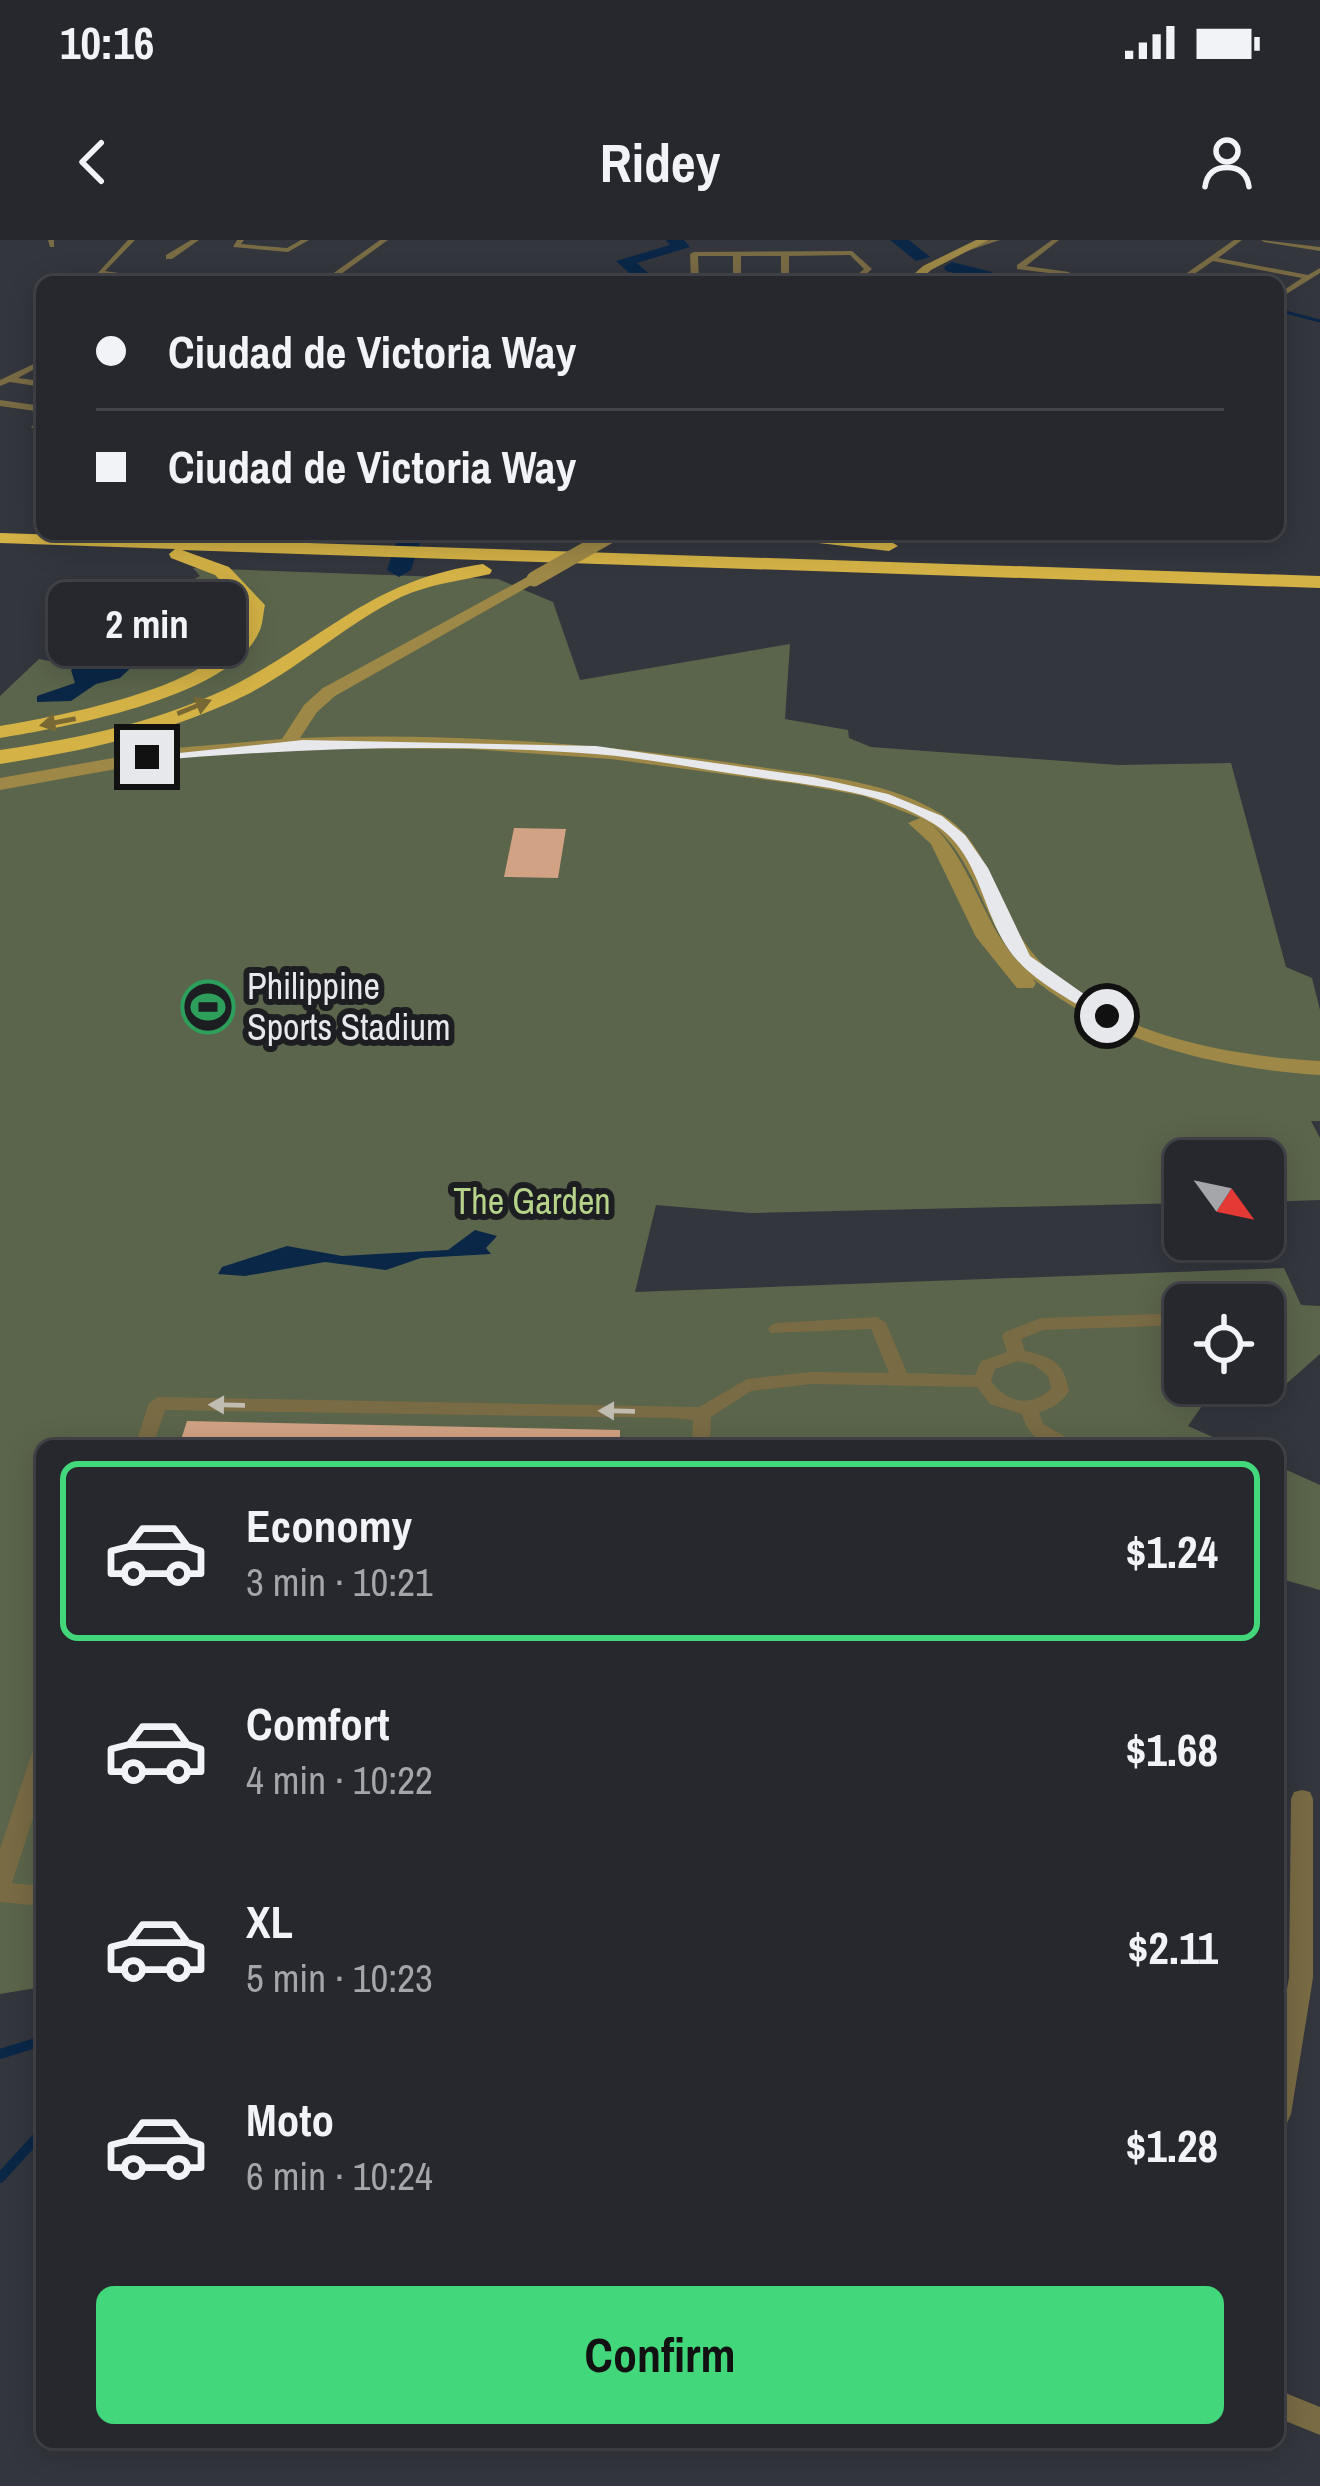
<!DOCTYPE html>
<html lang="en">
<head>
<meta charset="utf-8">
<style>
  :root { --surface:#26282e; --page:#2e3036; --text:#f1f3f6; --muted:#a4a6aa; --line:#42444a; --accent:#43d77b }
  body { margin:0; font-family:"Archivo Narrow",sans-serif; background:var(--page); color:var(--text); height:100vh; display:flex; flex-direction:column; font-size:45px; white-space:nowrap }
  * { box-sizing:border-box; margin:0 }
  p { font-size:39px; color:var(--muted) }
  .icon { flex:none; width:66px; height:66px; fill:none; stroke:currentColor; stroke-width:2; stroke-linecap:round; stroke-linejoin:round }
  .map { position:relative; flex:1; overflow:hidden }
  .panel { position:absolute; left:36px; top:1200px; width:1248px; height:1008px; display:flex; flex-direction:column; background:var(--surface); border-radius:18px; box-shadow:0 6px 30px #0003,0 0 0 3px var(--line) }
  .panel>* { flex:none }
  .banner { position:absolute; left:36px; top:36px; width:1248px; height:264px; border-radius:18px; box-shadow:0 6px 30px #0003,0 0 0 3px var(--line); display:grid; align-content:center; height:264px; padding:0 60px; background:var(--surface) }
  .needle { width:78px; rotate:123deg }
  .tools { position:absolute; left:1164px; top:900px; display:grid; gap:24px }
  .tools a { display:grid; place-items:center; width:120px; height:120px; border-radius:18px; background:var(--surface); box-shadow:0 6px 30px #0003,0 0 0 3px var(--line); font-size:60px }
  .end { position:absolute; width:54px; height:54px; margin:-27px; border:15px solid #e6e8ec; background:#111; box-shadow:0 0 0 6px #111 }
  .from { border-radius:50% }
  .bubble { position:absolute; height:84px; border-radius:18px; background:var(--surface); box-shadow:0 6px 30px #0003,0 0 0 3px var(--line); font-size:39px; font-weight:700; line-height:84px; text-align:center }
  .banner b { display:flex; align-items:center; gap:42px; height:114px; font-size:45px }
  .banner b+b { border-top:3px solid var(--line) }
  .banner i { width:30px; height:30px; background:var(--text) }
  ul { padding:21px 0 0; list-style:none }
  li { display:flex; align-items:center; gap:36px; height:180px; margin:0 24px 18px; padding:0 36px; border:6px solid transparent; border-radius:18px }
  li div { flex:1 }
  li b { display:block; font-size:45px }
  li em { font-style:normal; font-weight:700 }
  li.current { border-color:var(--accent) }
  li>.icon { width:108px; height:108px; stroke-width:1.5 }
  .button { display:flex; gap:24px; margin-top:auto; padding:24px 60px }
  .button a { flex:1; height:138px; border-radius:18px; background:var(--accent); color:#111; font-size:48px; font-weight:700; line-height:138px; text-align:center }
  .status { display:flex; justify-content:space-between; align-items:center; height:84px; padding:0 60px; background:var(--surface); direction:ltr }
  .status svg { height:33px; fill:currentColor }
  header { display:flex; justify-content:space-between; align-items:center; height:156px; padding:0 60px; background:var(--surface); font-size:54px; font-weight:700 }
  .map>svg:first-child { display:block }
</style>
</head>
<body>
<div class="status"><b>10:16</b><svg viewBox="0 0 49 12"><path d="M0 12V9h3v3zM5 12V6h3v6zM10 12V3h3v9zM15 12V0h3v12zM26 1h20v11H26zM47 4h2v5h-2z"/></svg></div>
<header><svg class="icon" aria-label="back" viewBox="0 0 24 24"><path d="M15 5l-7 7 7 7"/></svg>Ridey<svg class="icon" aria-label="person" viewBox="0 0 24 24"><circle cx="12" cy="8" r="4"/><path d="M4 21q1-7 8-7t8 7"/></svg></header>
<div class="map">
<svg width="1320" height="2246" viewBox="0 0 1320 2246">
  <rect width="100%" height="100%" fill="#33363d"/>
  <path fill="#5b654b" d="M 193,328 L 498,339 L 553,362 L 580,440 L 790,404 L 785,479 L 848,490 L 849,498 L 871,507 L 1118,525 L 1231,523 L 1286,727 L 1312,738 L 1320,770 L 1320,881 L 1311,881 L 1320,898 L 1320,960 L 1263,962 L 1263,921 L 1185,921 L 1185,963 L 750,973 L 656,965 L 635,1052 L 1284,1028 L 1301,1065 L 1320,1066 L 1320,1114 L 1277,1152 L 1255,1143 L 1263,1143 L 1263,1065 L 1185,1065 L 1185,1143 L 1218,1143 L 1188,1186 L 1233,1206 L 42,1206 L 42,1747 L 0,1754 L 0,456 L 39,419 L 54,422 L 72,409 L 69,404 L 90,388 L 65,379 L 98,365 L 154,360 L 200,336 Z
    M 1278,1226 L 1320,1245 L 1320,1350 L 1278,1338 Z"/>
  <path fill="#0a2748" d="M 181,365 L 207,368 L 182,387 L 196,397 L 197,405 L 141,418 L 120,438 L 96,444 L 71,461 L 37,462 L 37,456 L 75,443 L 71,430 C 88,416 111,420 129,406 L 123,388 L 129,382 Z
    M 475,990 L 497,996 L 486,1008 L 491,1014 L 421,1018 L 386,1030 L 325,1022 L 245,1036 L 218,1034 L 222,1027 L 287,1006 L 342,1016 L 448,1010 Z"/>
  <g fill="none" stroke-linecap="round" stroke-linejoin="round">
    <path stroke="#0a2748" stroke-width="3" d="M 1278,70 L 1320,81"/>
    <path stroke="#0a2748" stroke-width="4.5" d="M 1017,294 L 1018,301"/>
    <path stroke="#0a2748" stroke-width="10" d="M 0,1814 L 42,1801
      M 0,1938 L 42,1892"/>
    <path fill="#0a2748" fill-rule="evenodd" d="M 666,0 L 684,0 L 690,7 L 637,23 L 658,42 L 639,42 L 616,21 L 670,5 Z
      M 890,0 L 909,0 L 930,17 L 916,21 Z
      M 952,22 L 992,32 L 995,36 L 986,41 L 946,31 L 944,27 Z
      M 399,294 L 423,294 L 411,330 L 399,337 L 387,330 Z"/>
  </g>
  <path fill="#d1a283" d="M 514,588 L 566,589 L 558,638 L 504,637 Z
    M 187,1181 L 620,1190 L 620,1206 L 179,1206 Z"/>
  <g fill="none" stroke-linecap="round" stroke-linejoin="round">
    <path fill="#796b44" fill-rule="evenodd" d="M 48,0 L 54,0 L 54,7 L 50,7 Z
      M 128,0 L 135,0 L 105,31 L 180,42 L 96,35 Z
      M 191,0 L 199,0 L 172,19 L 166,19 L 166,15 Z
      M 237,0 L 244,0 L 241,4 L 287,8 L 301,0 L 309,0 L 288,12 L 233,7 Z
      M 380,0 L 388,0 L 330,42 L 321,42 Z
      M 990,0 L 1000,0 L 967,11 L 963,9 Z
      M 1052,0 L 1059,0 L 1026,26 L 1069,32 L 1072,36 L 1017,29 L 1017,25 Z
      M 1234,0 L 1242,0 L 1218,18 L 1308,35 L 1320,28 L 1320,33 L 1280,58 L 1278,54 L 1302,38 L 1213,21 L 1183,42 L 1174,42 Z
      M 1261,0 L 1320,7 L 1320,11 L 1264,2 Z
      M 852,11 L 872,29 L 857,42 L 849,42 L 864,29 L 850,15 L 789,16 L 789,42 L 781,42 L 781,16 L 741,16 L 741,42 L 733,42 L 733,16 L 698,16 L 699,42 L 691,42 L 690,14 L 694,12 Z
      M 42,120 L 42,125 L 18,138 L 42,141 L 42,147 L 10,142 L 0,146 L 0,140 Z
      M 0,160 L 42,166 L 42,172 L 0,166 Z
      M 42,179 L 42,194 L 31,187 Z
      M 1185,1073 L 1185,1085 L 1043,1090 L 1021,1099 L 1025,1111 C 1052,1117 1064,1122 1069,1151 C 1062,1162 1052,1169 1039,1172 L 1043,1184 L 1073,1201 L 1075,1206 C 1048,1206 1030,1203 1022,1174 L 990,1164 L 977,1147 L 811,1144 L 751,1151 L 711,1177 L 710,1206 L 692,1206 L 693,1180 L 673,1178 L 165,1170 L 153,1206 L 135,1206 L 149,1163 L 158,1157 L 699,1167 L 747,1139 L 811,1132 L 889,1133 L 871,1089 L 771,1093 L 768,1089 L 771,1085 L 777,1083 L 877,1077 L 886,1083 L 907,1133 L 975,1135 L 981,1121 L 1007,1112 L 1002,1096 L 1005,1092 L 1041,1078 ZM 1018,1121 L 1034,1125 L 1048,1136 L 1051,1149 C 1030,1168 1007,1163 991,1141 L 995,1129 Z
      M 42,1507 L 42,1550 L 12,1643 L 42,1646 L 42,1666 L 0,1662 L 0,1609 L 31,1516 L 34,1510 Z
      M 1302,1550 L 1310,1552 L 1313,1559 L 1313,1738 L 1291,1874 L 1287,1883 L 1278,1886 L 1278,1801 L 1289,1738 L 1291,1559 L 1294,1552 Z
      M 1278,2150 L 1320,2167 L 1320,2195 L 1278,2178 Z"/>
    <path fill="#9e8847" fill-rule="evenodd" d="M 976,0 L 989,0 L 931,30 L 918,42 L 905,42 L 923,26 Z
      M 529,336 L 542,339 L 335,456 L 317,472 L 300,498 C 459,492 617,505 774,529 C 830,537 892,543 941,574 C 986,601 993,653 1019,694 C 1079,790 1217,815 1320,821 L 1320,835 C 1216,828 1114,804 1032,738 L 1036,743 L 1033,748 L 1017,748 L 976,697 L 931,604 L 908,583 L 920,578 L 864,556 L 798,544 L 611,519 L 470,509 L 329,508 L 188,516 L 0,550 L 0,538 L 164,509 L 282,499 L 304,465 L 323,448 ZM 929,582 C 975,617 981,675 1016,719 C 980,678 970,617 929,582 Z"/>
    <path fill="#d4b246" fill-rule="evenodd" d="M 0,293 L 1320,336 L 1320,348 L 182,310 L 229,327 L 265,365 C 263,373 263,385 259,392 C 232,457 63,488 0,498 L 0,486 C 59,476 208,449 239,393 C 243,386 243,374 245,366 L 215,335 L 171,318 L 169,314 L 175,309 L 0,303 Z
      M 774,294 C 806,294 873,289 898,306 L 889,311 L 783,299 Z
      M 483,324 L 492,330 L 490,334 C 459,341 430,344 401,357 C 346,384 301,427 246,455 C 169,493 84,511 0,524 L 0,510 C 82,498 164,481 238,443 C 331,394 372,340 483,324 Z"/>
    <path stroke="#9e8847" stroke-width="15" d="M 534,339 L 613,294"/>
  </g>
  <defs><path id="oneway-solid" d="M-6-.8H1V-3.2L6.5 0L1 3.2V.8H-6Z" transform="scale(3)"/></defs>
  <g fill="#786834">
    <use href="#oneway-solid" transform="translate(194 467) rotate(-22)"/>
    <use href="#oneway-solid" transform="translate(58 482) rotate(169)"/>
  </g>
  <g fill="#c0bcb1">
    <use href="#oneway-solid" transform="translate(227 1165) rotate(-179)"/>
    <use href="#oneway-solid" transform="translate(617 1171) rotate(-179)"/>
  </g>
  <path fill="#e6e8ec" d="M 303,500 L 596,506 L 813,537 L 888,554 L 942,576 L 965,595 L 988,628 L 1030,716 L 1115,776 L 1101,779 C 1075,762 1040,745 1019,722 C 980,681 985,616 934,584 C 881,550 809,545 749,536 C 698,529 646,518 595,514 C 446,503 296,508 147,521 L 141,517 Z"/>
  <defs>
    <g id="stadium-ring" transform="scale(2.7)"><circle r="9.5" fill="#1c1e21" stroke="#2e9e5b" stroke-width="1.5"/><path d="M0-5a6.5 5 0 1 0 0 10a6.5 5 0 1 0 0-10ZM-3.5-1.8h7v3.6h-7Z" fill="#2e9e5b"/></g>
  </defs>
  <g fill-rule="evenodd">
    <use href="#stadium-ring" x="208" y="767"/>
  </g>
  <g text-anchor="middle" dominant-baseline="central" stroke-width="12" stroke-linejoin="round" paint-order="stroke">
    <g font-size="36" fill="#e6e8ec" stroke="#1c1e21" text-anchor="start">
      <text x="247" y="746">Philippine<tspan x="247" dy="41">Sports Stadium</tspan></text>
    </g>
    <g font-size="36" fill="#b7d38a" stroke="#1c1e21">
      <text x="532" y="961">The Garden</text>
    </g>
  </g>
</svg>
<div class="tools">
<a><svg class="needle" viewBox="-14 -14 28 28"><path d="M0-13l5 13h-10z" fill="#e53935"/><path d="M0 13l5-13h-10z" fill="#a4a6aa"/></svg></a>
<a><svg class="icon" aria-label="locate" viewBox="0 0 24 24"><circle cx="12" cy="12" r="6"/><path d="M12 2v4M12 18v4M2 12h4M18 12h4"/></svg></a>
</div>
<i class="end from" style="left:1107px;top:776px"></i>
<i class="end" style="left:147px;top:517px"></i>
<div class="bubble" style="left:48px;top:342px;width:198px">2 min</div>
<div class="banner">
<b><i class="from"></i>Ciudad de Victoria Way</b>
<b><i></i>Ciudad de Victoria Way</b>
</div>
<section class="panel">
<ul>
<li class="current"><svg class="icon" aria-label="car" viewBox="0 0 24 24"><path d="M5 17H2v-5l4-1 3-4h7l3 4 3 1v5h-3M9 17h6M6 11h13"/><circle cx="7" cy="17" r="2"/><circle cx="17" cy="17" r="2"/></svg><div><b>Economy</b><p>3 min · 10:21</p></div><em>$1.24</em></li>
<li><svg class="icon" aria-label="car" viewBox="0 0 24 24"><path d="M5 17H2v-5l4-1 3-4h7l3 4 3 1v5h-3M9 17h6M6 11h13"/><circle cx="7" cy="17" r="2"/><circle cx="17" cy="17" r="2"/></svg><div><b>Comfort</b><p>4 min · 10:22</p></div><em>$1.68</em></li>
<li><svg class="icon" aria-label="car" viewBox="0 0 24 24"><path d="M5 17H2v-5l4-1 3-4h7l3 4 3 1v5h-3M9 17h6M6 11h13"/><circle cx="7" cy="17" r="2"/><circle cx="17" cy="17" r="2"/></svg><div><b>XL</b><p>5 min · 10:23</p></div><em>$2.11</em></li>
<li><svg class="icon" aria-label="car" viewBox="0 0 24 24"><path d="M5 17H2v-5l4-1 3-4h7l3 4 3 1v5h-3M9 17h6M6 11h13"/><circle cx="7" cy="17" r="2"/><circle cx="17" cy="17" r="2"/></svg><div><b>Moto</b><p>6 min · 10:24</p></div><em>$1.28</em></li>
</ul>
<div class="button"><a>Confirm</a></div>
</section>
</div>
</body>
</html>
